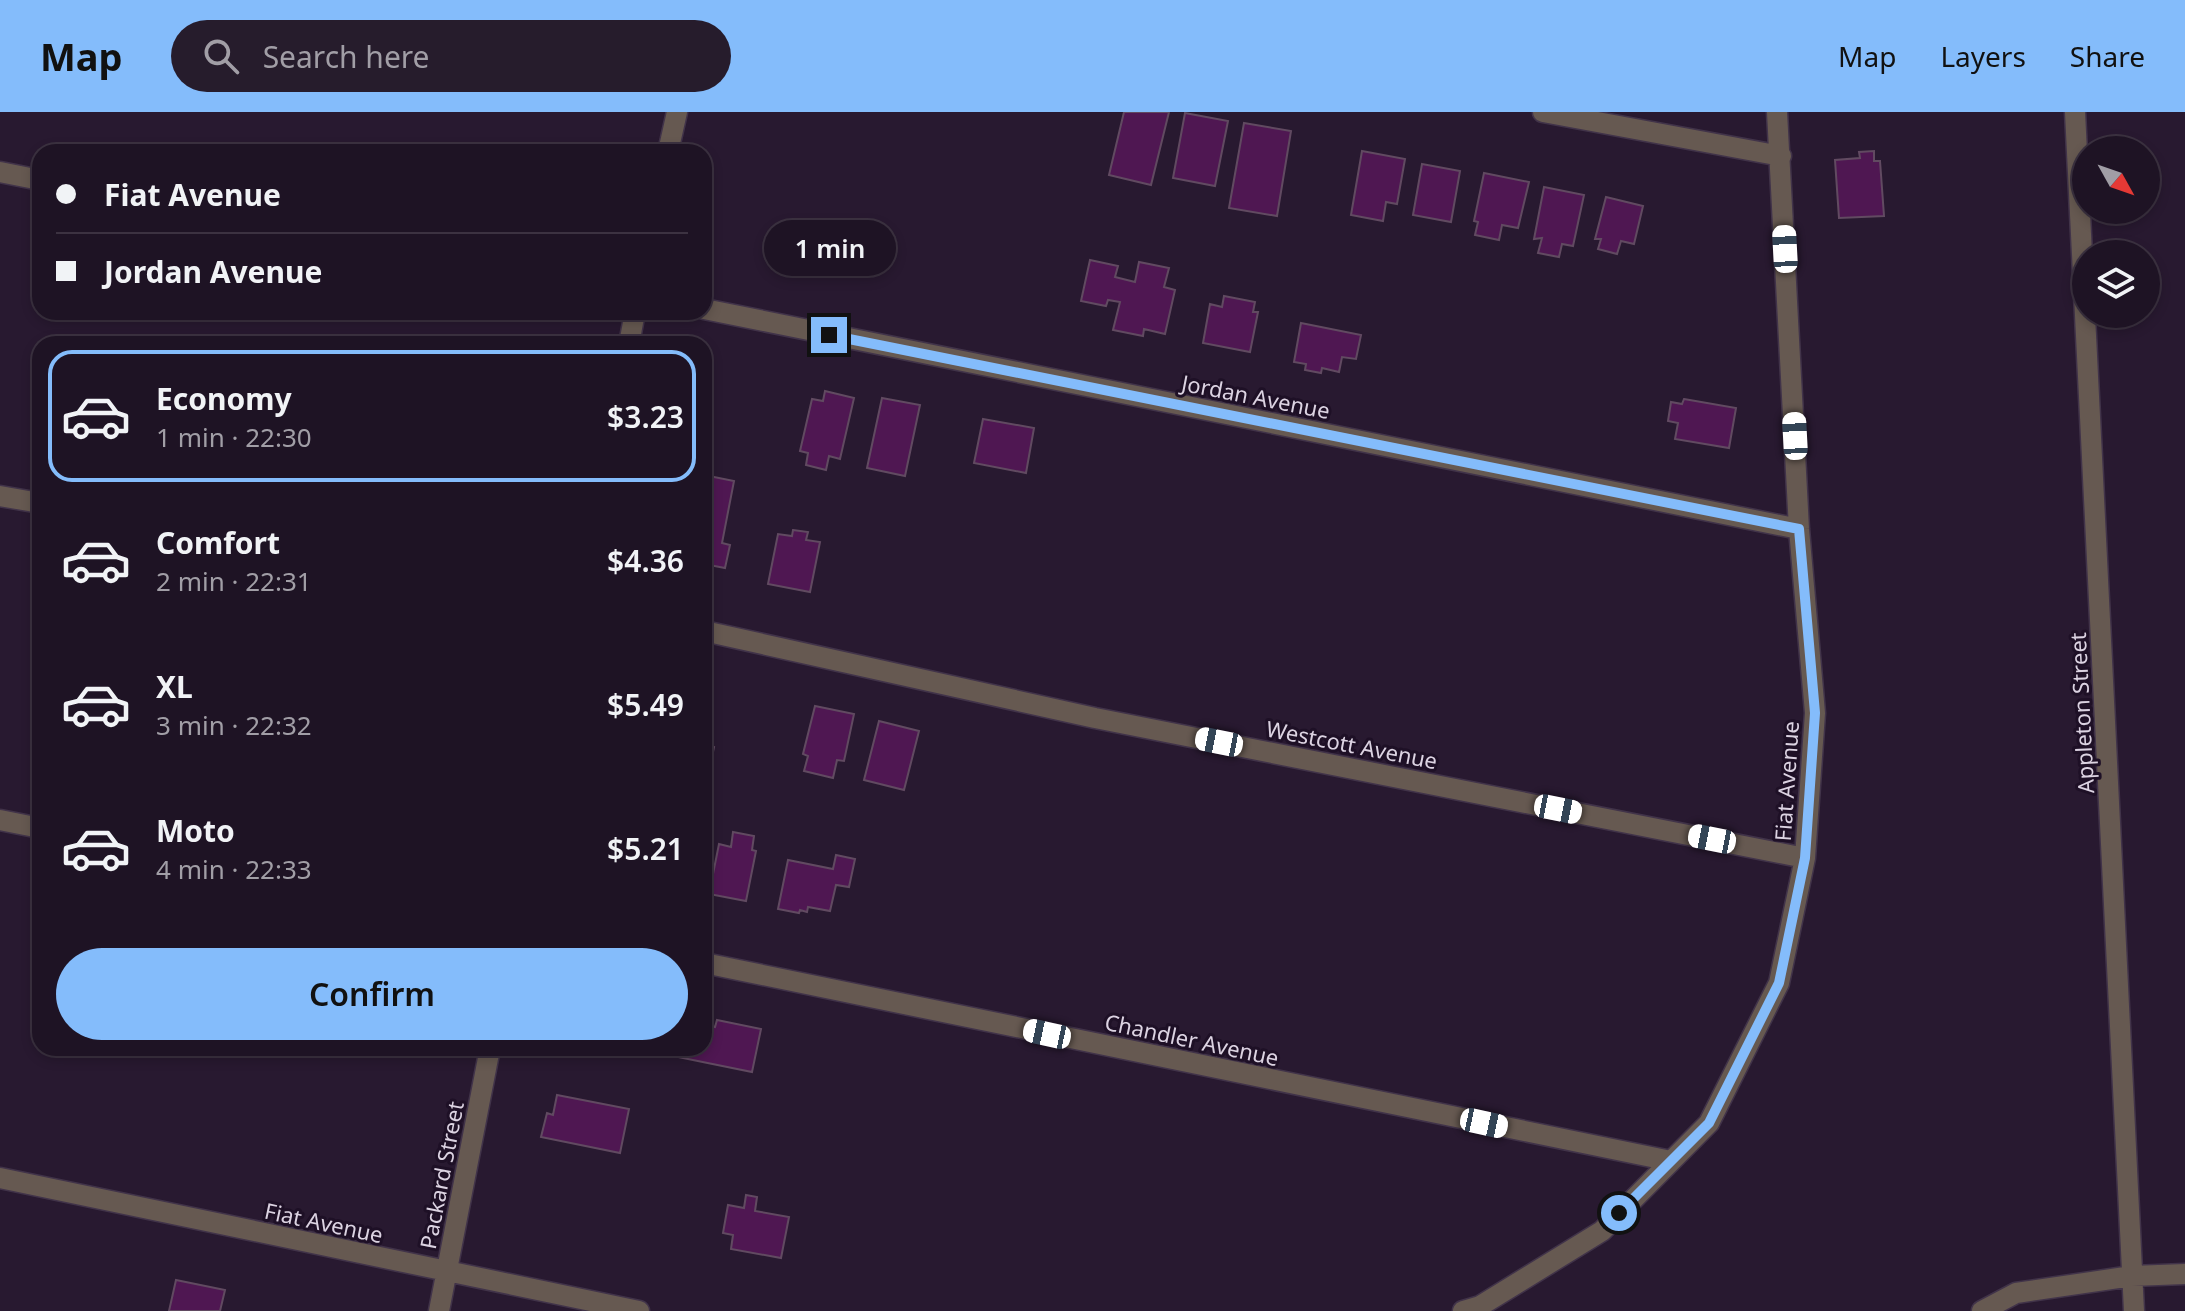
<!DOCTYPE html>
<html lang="en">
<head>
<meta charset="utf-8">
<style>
  :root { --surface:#1e1324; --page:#261c2c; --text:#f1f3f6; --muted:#a19ea6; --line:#3c3241; --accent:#84bcfb }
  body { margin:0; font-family:"Noto Sans",sans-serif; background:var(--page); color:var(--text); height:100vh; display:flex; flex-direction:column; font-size:30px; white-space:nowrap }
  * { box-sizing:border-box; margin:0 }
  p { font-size:26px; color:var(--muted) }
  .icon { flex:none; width:44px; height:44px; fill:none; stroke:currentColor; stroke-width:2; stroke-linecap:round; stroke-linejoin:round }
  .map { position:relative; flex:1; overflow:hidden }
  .drawer { position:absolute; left:32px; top:224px; width:680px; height:720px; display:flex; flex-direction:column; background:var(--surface); border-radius:24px; box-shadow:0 4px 12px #0003,0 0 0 2px var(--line) }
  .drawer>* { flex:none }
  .banner { position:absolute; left:32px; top:32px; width:680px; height:176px; border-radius:24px; box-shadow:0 4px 12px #0003,0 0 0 2px var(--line); display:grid; align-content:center; height:176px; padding:0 24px; background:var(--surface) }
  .needle { width:52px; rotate:130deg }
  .tools { position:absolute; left:2072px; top:24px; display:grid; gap:16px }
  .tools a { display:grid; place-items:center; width:88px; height:88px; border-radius:50%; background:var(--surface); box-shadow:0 4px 12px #0003,0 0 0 2px var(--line); font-size:40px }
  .end { position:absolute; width:36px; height:36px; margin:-18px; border:10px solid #84bcfb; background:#111; box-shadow:0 0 0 4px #111 }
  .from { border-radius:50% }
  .bubble { position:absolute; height:56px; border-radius:28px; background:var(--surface); box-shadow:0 4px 12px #0003,0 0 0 2px var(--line); font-size:26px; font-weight:600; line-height:56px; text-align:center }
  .car { position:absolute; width:24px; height:48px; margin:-24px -12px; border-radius:10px; box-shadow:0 0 6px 2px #0007; background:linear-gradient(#fff 24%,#345 0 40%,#fff 0 76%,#345 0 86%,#fff 0) }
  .banner b { display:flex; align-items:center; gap:28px; height:76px; font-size:30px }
  .banner b+b { border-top:2px solid var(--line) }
  .banner i { width:20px; height:20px; background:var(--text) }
  ul { padding:14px 0 0; list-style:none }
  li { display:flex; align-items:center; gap:24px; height:132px; margin:0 16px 12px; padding:0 8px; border:4px solid transparent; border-radius:24px }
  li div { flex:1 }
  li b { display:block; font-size:30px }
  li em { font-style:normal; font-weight:600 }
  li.current { border-color:var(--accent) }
  li>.icon { width:72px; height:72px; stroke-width:1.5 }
  .primary-button { display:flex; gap:16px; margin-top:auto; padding:16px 24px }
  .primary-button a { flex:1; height:92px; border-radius:48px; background:var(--accent); color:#111; font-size:32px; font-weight:600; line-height:92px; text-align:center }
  header { display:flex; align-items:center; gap:48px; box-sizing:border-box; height:112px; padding:0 40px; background:var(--accent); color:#111 }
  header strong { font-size:38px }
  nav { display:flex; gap:44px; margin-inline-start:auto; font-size:28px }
  .search { width:560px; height:72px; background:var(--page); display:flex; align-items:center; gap:20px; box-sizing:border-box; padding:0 28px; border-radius:44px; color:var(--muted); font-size:30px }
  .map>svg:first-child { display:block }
</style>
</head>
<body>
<header>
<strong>Map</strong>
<div class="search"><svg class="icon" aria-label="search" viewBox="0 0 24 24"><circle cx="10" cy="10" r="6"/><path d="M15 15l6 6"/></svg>Search here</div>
<nav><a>Map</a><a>Layers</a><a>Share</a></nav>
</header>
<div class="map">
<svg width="2185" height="1199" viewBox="0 0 2185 1199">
  <rect width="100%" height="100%" fill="#281930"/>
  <path fill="#4f1752" stroke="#614a61" stroke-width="2" d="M 1124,0 L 1169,0 L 1151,73 L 1109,63 Z
    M 1185,1 L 1228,9 L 1215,74 L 1173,66 Z
    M 1244,11 L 1291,19 L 1277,104 L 1229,96 Z
    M 1362,39 L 1405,47 L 1397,92 L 1386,90 L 1383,109 L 1351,103 Z
    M 1874,39 L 1874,49 L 1880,49 L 1884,104 L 1839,106 L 1835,48 L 1860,46 L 1859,40 Z
    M 1422,52 L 1460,59 L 1451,110 L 1413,103 Z
    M 1484,61 L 1529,70 L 1518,116 L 1502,113 L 1499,128 L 1475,123 L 1478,110 L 1474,109 Z
    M 1544,75 L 1584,83 L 1573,134 L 1562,132 L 1559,145 L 1538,141 L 1542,126 L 1534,127 Z
    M 1606,85 L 1643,94 L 1634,132 L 1621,129 L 1617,142 L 1598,137 L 1601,127 L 1595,127 Z
    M 1090,148 L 1118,154 L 1115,165 L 1135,170 L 1139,150 L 1169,156 L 1164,175 L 1175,178 L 1165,222 L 1144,217 L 1143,224 L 1113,218 L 1120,190 L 1108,188 L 1106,194 L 1081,189 Z
    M 1224,184 L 1255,190 L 1253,200 L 1258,200 L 1250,240 L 1203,231 L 1210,192 L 1222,195 Z
    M 1301,211 L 1361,223 L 1356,247 L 1342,245 L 1339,260 L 1322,256 L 1321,261 L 1305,258 L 1306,252 L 1294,250 Z
    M 825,279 L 854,286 L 840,347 L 829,344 L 826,358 L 806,353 L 808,341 L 800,339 L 812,287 L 823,289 Z
    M 882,286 L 920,293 L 905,364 L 867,356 Z
    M 1684,287 L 1736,296 L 1729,336 L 1675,327 L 1678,311 L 1668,309 L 1671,290 L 1682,292 Z
    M 983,307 L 1034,316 L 1026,361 L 974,351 Z
    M 704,363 L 734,369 L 722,431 L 730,433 L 725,456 L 704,452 Z
    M 793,418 L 808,420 L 806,428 L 820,430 L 810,480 L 768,472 L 778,422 L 792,424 Z
    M 815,594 L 854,602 L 844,649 L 837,648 L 833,666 L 804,659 L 808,644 L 803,642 Z
    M 879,609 L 919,619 L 904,678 L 864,668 Z
    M 704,633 L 714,635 L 705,679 L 704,678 Z
    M 733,720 L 754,724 L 752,738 L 756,739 L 746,789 L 709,782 L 719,732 L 731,735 Z
    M 836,743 L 855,747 L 849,775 L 836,773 L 830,799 L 808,795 L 807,800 L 800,798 L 799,801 L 778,797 L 788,748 L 833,757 Z
    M 717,908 L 761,917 L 752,960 L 678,945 L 680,936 L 704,936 L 704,913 L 715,915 Z
    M 557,983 L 629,997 L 620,1041 L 541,1025 L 547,1001 L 553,1003 Z
    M 746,1083 L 757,1085 L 755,1099 L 789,1105 L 781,1146 L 731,1137 L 733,1123 L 723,1121 L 728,1093 L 744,1096 Z
    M 176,1168 L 225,1178 L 220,1199 L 169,1199 Z"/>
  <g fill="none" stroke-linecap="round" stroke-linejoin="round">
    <g stroke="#413349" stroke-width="23">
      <path id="street" d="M 1543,0 L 1781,44
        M 2075,0 L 2134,1199
        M 668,40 L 677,0
        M 0,60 L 40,68
        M 704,197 L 1799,417
        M 629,232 L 635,200
        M 0,384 L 40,391
        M 704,519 L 1095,606 L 1805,746
        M 0,708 L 40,716
        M 704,851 L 1671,1049
        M 0,1066 L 639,1199
        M 439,1199 L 490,936
        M 1463,1199 L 1480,1194 L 1602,1119 L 1709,1011 L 1779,871 L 1805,746 L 1815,601 L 1799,417 L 1777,0
        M 1982,1199 L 2016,1181 L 2132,1164 L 2185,1162"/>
    </g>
    <use href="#street" stroke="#665951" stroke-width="20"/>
  </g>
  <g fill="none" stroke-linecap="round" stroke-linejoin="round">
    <path stroke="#84bcfb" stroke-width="10" d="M 829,223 L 1799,417 L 1815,601 L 1805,746 L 1779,871 L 1709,1011 L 1619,1101"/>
  </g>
  <g text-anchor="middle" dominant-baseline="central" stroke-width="6" stroke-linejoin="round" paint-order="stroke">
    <g font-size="22" fill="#dcd3e2" stroke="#1e1026">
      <text transform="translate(1256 284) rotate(11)">Jordan Avenue</text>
      <text transform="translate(2081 601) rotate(-93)">Appleton Street</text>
      <text transform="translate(1352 632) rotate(11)">Westcott Avenue</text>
      <text transform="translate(1786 669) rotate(-86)">Fiat Avenue</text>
      <text transform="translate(1192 927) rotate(12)">Chandler Avenue</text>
      <text transform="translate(441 1063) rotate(-79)">Packard Street</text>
      <text transform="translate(324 1110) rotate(12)">Fiat Avenue</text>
    </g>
  </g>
</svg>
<div class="tools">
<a><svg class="needle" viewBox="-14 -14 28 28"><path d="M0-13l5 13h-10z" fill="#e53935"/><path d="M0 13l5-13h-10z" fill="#a19ea6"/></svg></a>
<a><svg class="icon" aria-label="layers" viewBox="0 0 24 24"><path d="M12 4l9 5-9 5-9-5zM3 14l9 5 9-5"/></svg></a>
</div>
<i class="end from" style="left:1619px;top:1101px"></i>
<i class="end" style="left:829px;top:223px"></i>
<div class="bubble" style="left:764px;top:108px;width:132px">1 min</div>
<i class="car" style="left:1785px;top:137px;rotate:357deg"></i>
<i class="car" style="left:1795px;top:324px;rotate:357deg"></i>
<i class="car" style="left:1219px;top:630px;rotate:281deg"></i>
<i class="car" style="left:1558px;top:697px;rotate:101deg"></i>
<i class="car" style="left:1712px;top:727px;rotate:281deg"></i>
<i class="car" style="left:1047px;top:922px;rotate:282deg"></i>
<i class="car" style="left:1484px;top:1011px;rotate:102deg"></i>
<div class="banner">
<b><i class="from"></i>Fiat Avenue</b>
<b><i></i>Jordan Avenue</b>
</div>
<section class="drawer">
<ul>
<li class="current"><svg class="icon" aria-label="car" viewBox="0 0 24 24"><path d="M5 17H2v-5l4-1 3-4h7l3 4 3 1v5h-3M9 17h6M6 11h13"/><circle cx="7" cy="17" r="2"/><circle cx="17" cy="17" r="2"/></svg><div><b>Economy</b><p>1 min · 22:30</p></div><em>$3.23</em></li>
<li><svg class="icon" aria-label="car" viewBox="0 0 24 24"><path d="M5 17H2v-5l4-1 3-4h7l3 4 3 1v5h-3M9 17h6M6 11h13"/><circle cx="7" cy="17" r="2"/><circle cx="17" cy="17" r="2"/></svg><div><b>Comfort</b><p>2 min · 22:31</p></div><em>$4.36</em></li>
<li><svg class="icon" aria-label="car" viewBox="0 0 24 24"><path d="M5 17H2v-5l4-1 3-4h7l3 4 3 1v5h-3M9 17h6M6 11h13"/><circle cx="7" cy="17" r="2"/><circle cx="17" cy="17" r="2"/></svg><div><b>XL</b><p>3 min · 22:32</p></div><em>$5.49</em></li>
<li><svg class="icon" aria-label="car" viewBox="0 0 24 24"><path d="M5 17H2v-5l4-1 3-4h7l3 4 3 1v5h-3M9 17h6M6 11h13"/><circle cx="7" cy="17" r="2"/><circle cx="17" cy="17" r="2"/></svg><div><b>Moto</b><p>4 min · 22:33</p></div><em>$5.21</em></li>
</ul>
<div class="primary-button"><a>Confirm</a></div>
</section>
</div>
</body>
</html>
